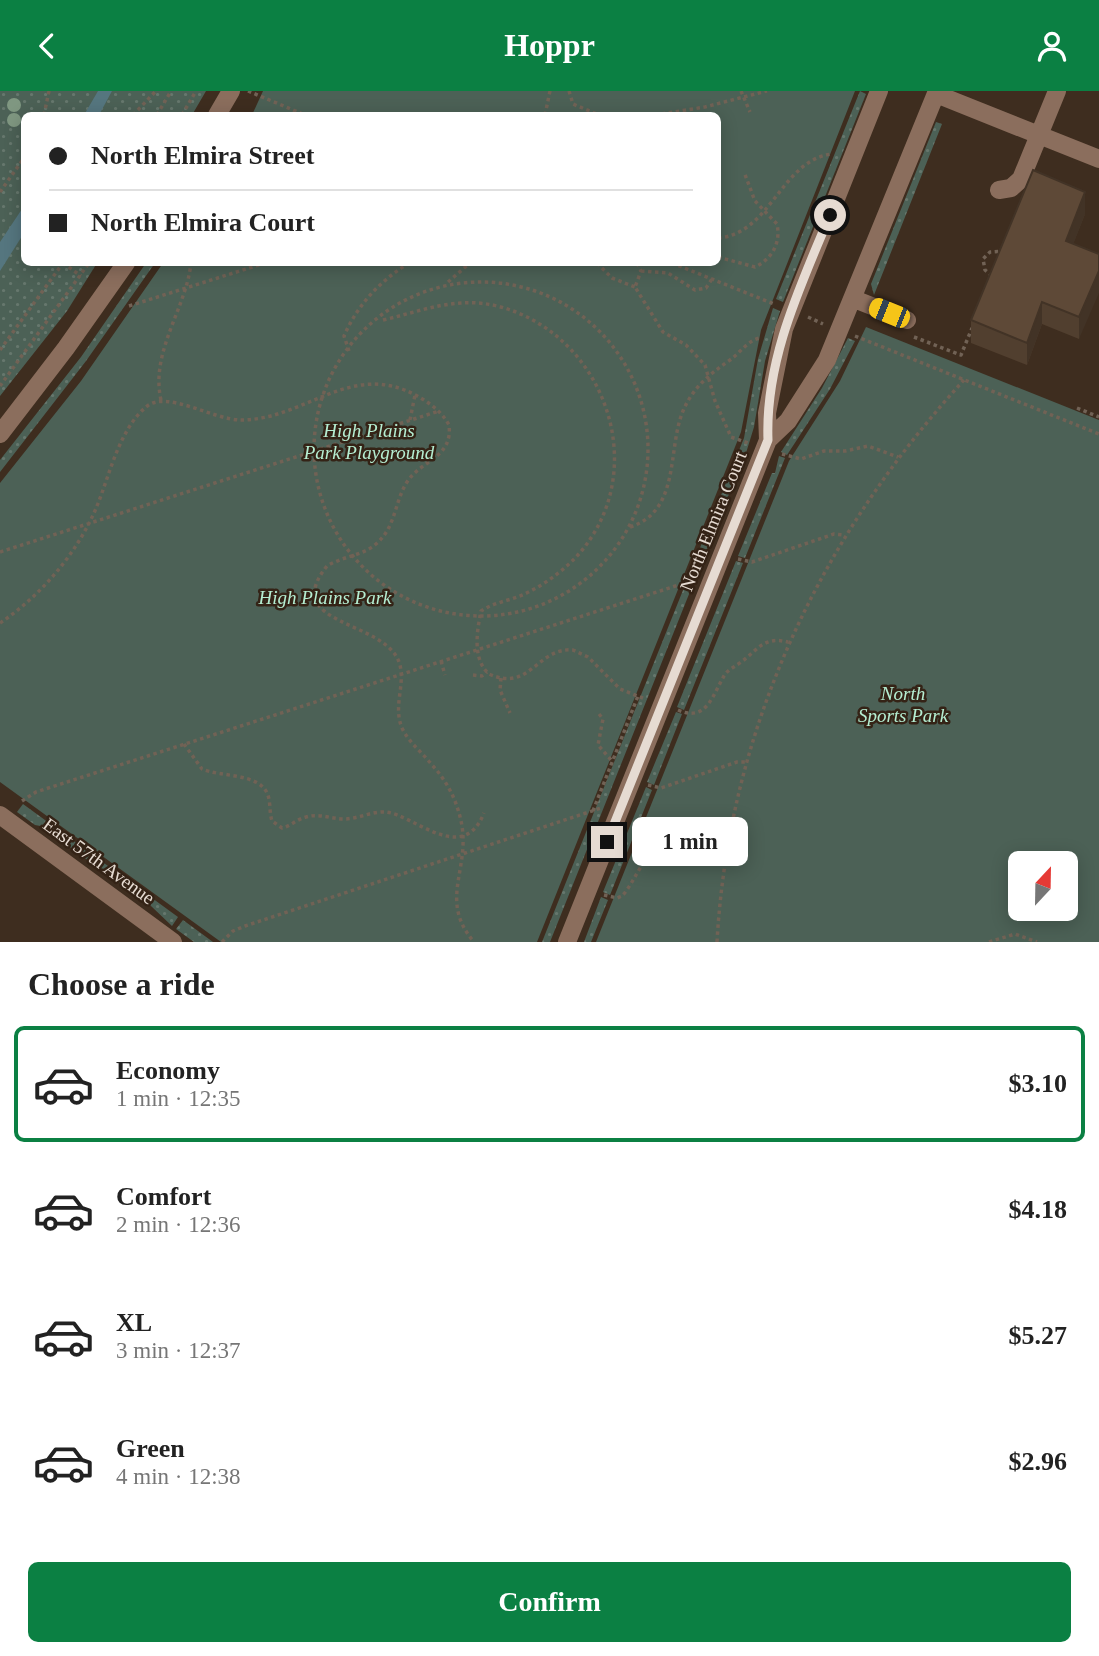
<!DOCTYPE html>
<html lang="en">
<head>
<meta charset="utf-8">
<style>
  :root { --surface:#fff; --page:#f6f6f6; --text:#222; --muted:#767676; --line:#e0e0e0; --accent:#0b8043 }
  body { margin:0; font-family:"Times New Roman",serif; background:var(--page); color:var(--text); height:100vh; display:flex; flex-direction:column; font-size:26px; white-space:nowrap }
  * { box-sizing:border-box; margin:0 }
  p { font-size:23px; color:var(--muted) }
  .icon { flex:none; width:38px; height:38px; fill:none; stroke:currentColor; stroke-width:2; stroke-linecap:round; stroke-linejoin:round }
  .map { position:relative; height:851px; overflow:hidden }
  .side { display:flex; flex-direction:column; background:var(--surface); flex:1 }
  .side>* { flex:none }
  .guide { position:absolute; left:21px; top:21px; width:700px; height:154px; border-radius:10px; box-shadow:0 4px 18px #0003; display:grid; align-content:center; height:154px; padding:0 28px; background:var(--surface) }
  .needle { width:46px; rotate:22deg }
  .tools { position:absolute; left:1008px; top:760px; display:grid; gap:14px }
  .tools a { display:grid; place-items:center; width:70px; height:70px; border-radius:10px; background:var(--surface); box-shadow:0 4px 18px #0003; font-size:35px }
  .end { position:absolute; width:32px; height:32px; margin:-16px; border:9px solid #e6dbd2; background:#111; box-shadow:0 0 0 4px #111 }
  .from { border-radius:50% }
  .bubble { position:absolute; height:49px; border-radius:10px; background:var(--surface); box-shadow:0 4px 18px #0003; font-size:23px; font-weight:600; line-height:49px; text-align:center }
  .car { position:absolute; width:21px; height:42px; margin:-21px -10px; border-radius:9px; box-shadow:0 0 5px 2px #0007; background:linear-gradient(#f5c518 24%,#345 0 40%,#f5c518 0 76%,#345 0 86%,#f5c518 0) }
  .guide b { display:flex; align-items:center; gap:24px; height:66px; font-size:26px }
  .guide b+b { border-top:2px solid var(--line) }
  .guide i { width:18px; height:18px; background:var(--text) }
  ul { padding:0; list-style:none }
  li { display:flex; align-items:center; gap:21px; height:116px; margin:0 14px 10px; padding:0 14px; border:4px solid transparent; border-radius:10px }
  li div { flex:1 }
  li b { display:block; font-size:26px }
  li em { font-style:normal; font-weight:600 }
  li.on { border-color:var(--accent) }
  li>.icon { width:63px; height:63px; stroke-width:1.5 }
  h2 { padding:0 28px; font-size:32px; line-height:84px }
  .action { display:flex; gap:14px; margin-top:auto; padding:14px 28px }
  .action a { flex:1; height:80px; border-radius:10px; background:var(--accent); color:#fff; font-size:28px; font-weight:600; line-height:80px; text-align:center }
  header { display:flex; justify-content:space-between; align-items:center; height:91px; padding:0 28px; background:var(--accent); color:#fff; font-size:32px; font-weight:600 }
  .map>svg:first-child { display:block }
</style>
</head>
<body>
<header><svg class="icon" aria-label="back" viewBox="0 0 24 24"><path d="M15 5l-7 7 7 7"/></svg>Hoppr<svg class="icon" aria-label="person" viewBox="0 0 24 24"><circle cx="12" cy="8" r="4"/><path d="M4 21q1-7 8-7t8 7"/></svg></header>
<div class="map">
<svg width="1099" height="851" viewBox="0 0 1099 851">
  <defs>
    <pattern id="grass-dots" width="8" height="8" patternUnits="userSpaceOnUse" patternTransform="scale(1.75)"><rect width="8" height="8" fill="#4c6156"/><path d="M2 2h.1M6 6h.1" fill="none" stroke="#66776d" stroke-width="1.8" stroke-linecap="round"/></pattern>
  </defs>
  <rect width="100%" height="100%" fill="#3e2d1f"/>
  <path fill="url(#grass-dots)" d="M 0,0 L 206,0 L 192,24 L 24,24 L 24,172 L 97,172 L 67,220 L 0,305 Z
    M 860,0 L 866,3 L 783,211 L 776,208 Z
    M 936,31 L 942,33 L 874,204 L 871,193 Z
    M 146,172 L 155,172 L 86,270 L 0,381 L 0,369 L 81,266 Z
    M 773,217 L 780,220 L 765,270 L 754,336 L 746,362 L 742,361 L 740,366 L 743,368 L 550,851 L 542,851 L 744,347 L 758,268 Z
    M 848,247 L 855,250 L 830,298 L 787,364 L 781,361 L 822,297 Z
    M 779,365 L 785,367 L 745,467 L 738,465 L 772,382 L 775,382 Z
    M 736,470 L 743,472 L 684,619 L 677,616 Z
    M 676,621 L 682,623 L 654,694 L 647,691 Z
    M 646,696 L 652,699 L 610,804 L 603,801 Z
    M 23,713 L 178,826 L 172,835 L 151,815 L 49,741 L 51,737 L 35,734 L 17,721 Z
    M 601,806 L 608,809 L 591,851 L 584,851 Z
    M 183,829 L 213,851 L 194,851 L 176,838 Z"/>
  <path fill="#4c6156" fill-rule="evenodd" d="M 263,0 L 855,0 L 761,239 L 741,341 L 537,851 L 221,851 L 0,691 L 0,392 L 81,290 L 163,172 L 718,172 L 718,24 L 252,24 Z
    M 866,236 L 1099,329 L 1099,851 L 596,851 L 789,370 L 840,290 ZM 1020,772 L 1066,772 L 1066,817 L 1020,817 Z"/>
  <path fill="#55767f" d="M 98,0 L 112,0 L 99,24 L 84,24 Z
    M 24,115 L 24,142 L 0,180 L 0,151 Z"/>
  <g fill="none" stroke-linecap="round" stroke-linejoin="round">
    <path stroke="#716255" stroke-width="3.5" stroke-dasharray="3.5 3.5" stroke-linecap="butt" d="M 248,0 L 305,24
      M 569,0 L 573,13 L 599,24
      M 741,0 L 750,21
      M 44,24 L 49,0
      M 133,24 L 156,0
      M 157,24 L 171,0
      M 182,24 L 196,0
      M 545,24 L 550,0
      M 655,24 L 705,16 L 767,0
      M 0,101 L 24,67
      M 718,147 C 771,143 781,69 832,63
      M 718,166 L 755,176 C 772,168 781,152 777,133 L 755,110 L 744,81
      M 63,172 L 81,185
      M 597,172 L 612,187 L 635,196
      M 637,172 L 641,180 L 635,196 L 663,241 L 686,254 L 705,274 L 715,310 L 731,346 L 748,352
      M 672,172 L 774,213
      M 641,180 L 668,182 L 695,199 L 706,197 L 712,188
      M 992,185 L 985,179 L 983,168 L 990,161 L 1004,160
      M314 358a167 167 0 1 1 334 0a167 167 0 1 1-334 0Z
      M 448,191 L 470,172
      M 129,215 L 265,172
      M 808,226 L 823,233
      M 383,229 C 422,220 456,205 497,215 C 605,242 654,380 577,465 C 561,482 541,496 520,505 C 507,510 493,512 481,520 C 477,540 472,568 489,583 C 530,602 537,556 573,559 L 588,566 L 620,598 L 645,608
      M 855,245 L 1099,343
      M 914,246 L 961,264 L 972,237
      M 0,259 L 63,172
      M 349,260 L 344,245 C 358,213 380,190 409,172
      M 0,295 L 89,172
      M 161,309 C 150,261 186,218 191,172
      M 1077,317 L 1099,326
      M 410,329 L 415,304
      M 782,363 L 801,368 L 824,360 L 845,360 L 868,355 L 898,366
      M 630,436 C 681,420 667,358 683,320 C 693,296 710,283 730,269 C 740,262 748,249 760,247
      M 0,461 L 439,320
      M 738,468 L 752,471 L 834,443 L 844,444
      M 0,532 C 42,504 78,461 97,415 C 110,383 119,339 146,316 C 166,298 213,329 241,329 C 306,329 352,267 419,306 C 431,313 442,321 449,334 C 453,367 421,369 407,391 C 394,412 396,436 376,453 C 362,465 343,465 327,475 C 278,536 388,528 400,574 C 405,596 393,615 402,637 C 409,652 422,661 432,674 C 448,691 458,712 462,735 C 469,781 439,810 474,851
      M 441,570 L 445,584
      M 473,584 L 482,585 L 487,581
      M 501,587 L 500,599 L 510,622
      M 678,619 C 707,632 713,603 724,585 C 728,578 735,576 741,571 C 758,559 763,545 788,551
      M 599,623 L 603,628 L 598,654 L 612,670
      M 184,653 L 202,678 C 220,686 258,682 267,702 C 271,710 269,721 272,730 L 282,737 C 291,735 297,728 306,726 C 319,722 331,728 344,728 C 358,728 372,720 386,721 C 414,724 463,775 484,722
      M 648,694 L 661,697 L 737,671 L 746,671
      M 22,710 L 36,701 L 691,490
      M 593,720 L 638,605
      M 604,804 L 617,807 L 622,805 C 635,792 650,748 669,750 C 679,751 685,760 695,762 L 708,758 L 727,758
      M 222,851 L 233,840 L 245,835 L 601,717
      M 717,851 C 729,637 821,445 964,289
      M 989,851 L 1015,843 L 1037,851"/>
    <path stroke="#8b6e5d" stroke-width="18" d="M 936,3 L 1099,68
      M 217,24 L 231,0
      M 999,99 L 1011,97 L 1021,88 L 1057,0
      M 854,208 L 907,229
      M 0,343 L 66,257 L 126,172
      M 768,349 L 767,322 L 784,238 L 879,0
      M 0,724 L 173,851
      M 567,851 L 768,349 L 788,330 L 827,269 L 937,0"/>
  </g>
  <g fill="#7f9781">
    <circle cx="14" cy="14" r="7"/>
    <circle cx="14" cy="29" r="7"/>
  </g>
  <path fill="#513f2f" d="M 1085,123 L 1073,153 L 1099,163 L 1079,248 L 1042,233 L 1027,274 L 971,252 L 971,229 Z"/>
  <path fill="#423326" d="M 1085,101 L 1085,123 L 1066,172 L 1066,150 Z
    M 1099,180 L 1099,202 L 1079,248 L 1079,226 Z
    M 1042,211 L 1042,233 L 1027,274 L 1027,252 Z"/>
  <path fill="#5e4937" stroke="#423326" stroke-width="2" d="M 1033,79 L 1085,101 L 1066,150 L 1099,163 L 1099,180 L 1079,226 L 1042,211 L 1027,252 L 971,229 Z"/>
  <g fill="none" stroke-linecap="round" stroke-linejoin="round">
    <path stroke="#e6dbd2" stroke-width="9" d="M 607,751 L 768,349 C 765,269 800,196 830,124"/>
  </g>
  <g text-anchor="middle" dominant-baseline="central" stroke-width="5" stroke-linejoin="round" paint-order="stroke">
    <g font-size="19" font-style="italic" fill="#b5eed2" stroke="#342316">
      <text x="369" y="339">High Plains<tspan x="369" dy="22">Park Playground</tspan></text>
      <text x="325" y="506">High Plains Park</text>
      <text x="903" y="602">North<tspan x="903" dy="22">Sports Park</tspan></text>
    </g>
    <g font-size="19" fill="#e6dbd2" stroke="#342316">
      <text transform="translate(713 430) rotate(-68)">North Elmira Court</text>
      <text transform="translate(99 770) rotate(36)">East 57th Avenue</text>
    </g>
  </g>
</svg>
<div class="tools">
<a><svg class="needle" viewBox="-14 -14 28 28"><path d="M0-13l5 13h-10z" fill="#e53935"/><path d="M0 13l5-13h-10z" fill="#767676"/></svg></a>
</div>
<i class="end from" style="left:830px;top:124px"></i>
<i class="end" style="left:607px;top:751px"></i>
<div class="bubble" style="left:632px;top:726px;width:116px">1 min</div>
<i class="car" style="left:889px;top:222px;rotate:292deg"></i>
<div class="guide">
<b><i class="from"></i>North Elmira Street</b>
<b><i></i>North Elmira Court</b>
</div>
</div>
<section class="side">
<h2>Choose a ride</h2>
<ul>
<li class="on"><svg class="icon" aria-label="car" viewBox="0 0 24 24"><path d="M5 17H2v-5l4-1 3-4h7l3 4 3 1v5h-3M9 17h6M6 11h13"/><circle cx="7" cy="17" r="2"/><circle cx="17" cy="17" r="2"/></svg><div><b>Economy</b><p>1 min · 12:35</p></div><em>$3.10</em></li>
<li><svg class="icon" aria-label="car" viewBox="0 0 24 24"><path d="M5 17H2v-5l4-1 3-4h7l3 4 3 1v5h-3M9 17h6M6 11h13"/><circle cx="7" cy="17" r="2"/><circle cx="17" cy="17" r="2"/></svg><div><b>Comfort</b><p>2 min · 12:36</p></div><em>$4.18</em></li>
<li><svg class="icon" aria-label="car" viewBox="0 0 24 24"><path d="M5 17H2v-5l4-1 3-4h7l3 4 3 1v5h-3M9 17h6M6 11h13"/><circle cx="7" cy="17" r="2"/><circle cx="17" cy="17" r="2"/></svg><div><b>XL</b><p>3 min · 12:37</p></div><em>$5.27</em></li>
<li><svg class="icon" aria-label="car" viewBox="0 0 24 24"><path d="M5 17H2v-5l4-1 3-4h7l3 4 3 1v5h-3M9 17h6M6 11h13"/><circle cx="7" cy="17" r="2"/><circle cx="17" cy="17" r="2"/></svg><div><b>Green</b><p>4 min · 12:38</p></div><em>$2.96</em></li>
</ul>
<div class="action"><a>Confirm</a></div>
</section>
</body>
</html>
